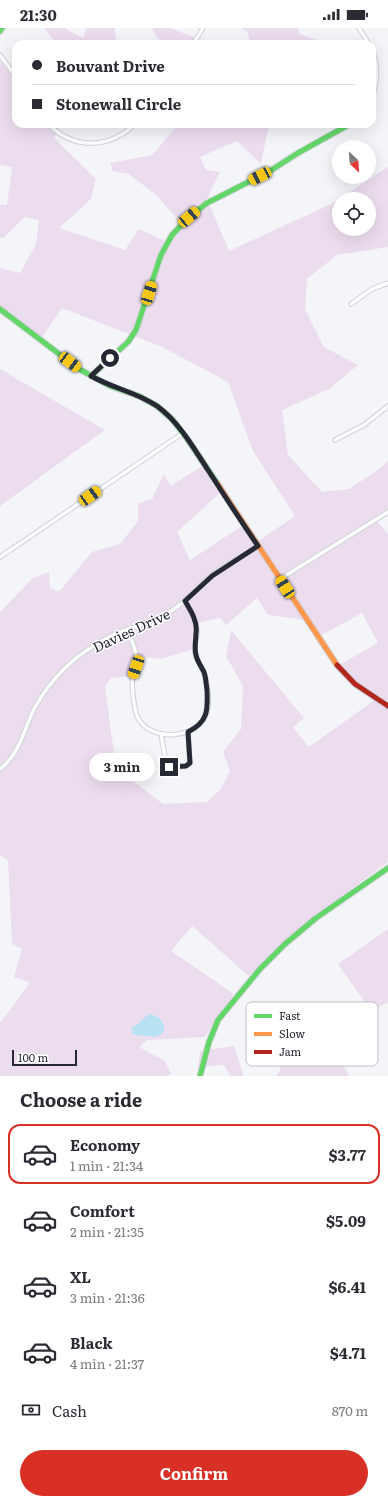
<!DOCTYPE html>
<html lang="en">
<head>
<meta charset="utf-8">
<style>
  :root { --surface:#fff; --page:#f7f7f7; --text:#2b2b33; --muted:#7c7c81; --line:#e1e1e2; --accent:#d93025 }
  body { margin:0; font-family:Literata,serif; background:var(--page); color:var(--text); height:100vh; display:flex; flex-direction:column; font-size:15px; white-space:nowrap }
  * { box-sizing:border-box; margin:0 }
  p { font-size:13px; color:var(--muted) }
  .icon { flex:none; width:22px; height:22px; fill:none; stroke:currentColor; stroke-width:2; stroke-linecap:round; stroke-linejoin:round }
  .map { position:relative; height:1048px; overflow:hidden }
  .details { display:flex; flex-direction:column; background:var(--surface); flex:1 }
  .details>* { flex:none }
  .hud { position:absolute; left:12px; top:12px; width:364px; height:88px; border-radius:12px; box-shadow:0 4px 16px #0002; display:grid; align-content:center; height:88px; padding:0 20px; background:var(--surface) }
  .needle { width:26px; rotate:154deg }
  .controls { position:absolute; left:332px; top:112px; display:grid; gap:8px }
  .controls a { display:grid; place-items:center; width:44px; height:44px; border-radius:50%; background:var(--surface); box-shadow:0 4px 16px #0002; font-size:20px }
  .scale { position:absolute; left:12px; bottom:10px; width:65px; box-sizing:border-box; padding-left:4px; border:2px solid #262934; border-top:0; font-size:11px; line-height:14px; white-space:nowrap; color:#262934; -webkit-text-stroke:3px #fff; paint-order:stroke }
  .end { position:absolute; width:18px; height:18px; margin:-9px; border:5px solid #262934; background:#fff; box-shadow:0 0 0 2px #fff }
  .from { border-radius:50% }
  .bubble { position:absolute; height:28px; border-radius:14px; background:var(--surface); box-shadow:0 4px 16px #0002; font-size:13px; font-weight:700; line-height:28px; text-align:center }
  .car { position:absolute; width:12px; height:24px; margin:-12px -6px; border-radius:5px; box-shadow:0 0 3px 1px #0007; background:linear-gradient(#f5c518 24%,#345 0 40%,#f5c518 0 76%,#345 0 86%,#f5c518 0) }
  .hud b { display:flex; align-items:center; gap:14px; height:38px; font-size:15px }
  .hud b+b { border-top:1px solid var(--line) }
  .hud i { width:10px; height:10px; background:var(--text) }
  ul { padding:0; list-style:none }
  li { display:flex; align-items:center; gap:12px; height:60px; margin:0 8px 6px; padding:0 12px; border:2px solid transparent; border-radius:12px }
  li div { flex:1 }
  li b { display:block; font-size:15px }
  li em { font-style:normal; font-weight:700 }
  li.on { border-color:var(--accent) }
  li>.icon { width:36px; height:36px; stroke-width:1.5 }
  h2 { padding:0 20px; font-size:18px; line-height:48px }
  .pay { display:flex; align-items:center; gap:10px; height:44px; padding:0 20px; font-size:15px }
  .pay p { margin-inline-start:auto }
  .primary-button { display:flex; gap:8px; margin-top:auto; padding:8px 20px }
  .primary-button a { flex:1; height:46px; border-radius:24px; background:var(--accent); color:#fff; font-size:16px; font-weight:700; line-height:46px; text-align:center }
  .status { display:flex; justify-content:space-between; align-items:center; height:28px; padding:0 20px; background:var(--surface); direction:ltr }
  .status svg { height:11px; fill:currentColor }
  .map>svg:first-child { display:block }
</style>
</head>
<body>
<div class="status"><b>21:30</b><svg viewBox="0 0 49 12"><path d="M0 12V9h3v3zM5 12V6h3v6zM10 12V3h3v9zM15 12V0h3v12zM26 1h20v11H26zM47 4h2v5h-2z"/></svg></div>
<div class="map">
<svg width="388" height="1048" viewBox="0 0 388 1048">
  <rect width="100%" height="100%" fill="#f4f5f8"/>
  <path fill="#ecddee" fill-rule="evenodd" d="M 44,0 L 64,0 L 83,10 L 87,0 L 115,0 L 116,16 L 57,16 Z
    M 151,0 L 171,0 L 210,16 L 162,16 Z
    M 241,0 L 298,0 L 300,6 L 322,14 L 322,16 L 250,16 L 248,4 Z
    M 0,33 L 16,52 L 16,96 L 61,96 L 54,110 L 96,151 L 91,171 L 59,200 L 125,222 L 139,201 L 167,214 L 180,194 L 156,167 L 129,146 L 113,143 L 110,135 L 152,127 L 179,96 L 269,96 L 261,136 L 237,113 L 200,129 L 206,142 L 220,144 L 207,171 L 229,223 L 331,176 L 388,139 L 388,219 L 337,227 L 307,251 L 305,281 L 324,319 L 358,337 L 329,361 L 282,382 L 288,427 L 322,464 L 349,461 L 378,442 L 388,433 L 388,484 L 377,493 L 388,506 L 388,834 L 332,875 L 249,948 L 192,898 L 171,923 L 234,966 L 205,1009 L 148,1012 L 139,1019 L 165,1033 L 171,1045 L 168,1048 L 0,1048 L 0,995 L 30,955 L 14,949 L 22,921 L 12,916 L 8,832 L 0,827 L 0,584 L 33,550 L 49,544 L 50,560 L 59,564 L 92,524 L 120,516 L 138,493 L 138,475 L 152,471 L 164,446 L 171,458 L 202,438 L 220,465 L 177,504 L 190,532 L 242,498 L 254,516 L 295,488 L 253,423 L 228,354 L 162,319 L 62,280 L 42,309 L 0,280 L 0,240 L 20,245 L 36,216 L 39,192 L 25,189 L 3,210 L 0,209 L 0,177 L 7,177 L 12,139 L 0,137 ZM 339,171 L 369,171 L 369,201 L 339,201 ZM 257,570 L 268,587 L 305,592 L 316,610 L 362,585 L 378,615 L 337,638 L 376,671 L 309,719 L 293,699 L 304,690 L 231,602 L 226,628 L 243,658 L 241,701 L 223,724 L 230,743 L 221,761 L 207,774 L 163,776 L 116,740 L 105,659 L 111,650 L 133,648 L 137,628 L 161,631 L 194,621 L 196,595 L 220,590 L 226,597 Z
    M 0,341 L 105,402 L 0,478 Z
    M 388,901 L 388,974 L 327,1007 L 349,1048 L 275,1048 L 280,1043 L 279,1018 L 316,991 L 322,999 L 364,973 L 338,936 Z
    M 234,1018 L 244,1048 L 230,1048 L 224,1037 L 198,1039 L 200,1023 Z"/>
  <path fill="#b8e2f2" d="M 150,986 C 153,987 156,988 159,990 C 165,996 167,1005 158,1008 C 154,1010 150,1008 145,1008 C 140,1007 137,1008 133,1006 L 131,1000 C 139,997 142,990 150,986 Z"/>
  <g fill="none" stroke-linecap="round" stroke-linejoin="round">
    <g stroke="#cfd1d8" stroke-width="5.5">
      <path id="street" d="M 359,0 L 369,16
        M 193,16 L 203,0
        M 372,22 C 378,37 378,53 372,68
        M 0,27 L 16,49
        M 48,96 C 74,122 109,121 135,96
        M 351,276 L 372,261 L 388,255
        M 335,412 L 364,397 L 388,378
        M 0,529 L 183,405
        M 280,551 L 388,484
        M 127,601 C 131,611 137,623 137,633 C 137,639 134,643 133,648 C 131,657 134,682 138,690 C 151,715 199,711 207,684 C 210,673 208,655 204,645 C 201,638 197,632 195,625 C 194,618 196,611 197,604 C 197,593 190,583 185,573
        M 161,706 L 166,735 L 171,740 L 186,738 L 190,735 L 188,704
        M 0,741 C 19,727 24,702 34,681 C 42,666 53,652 65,640 C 79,626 97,615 115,606 C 133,599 152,594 168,585 C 184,576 194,563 207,551 C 222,538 242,529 258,518"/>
    </g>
    <g stroke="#cfd1d8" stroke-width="7">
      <path id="fast" d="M 0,3 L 2,0
        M 0,281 L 79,341 L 110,358 L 139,368 L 157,378 L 172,391 L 188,412 L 217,455
        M 91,348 L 128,314 L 136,302 L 161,227 L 172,207 L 189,189 L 207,175 L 270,143 L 298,125 L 350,96
        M 200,1048 L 209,1014 L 218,992 L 260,941 L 285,916 L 316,890 L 388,840"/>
    </g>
    <g stroke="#cfd1d8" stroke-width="7">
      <path id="slow" d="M 217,455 L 337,637"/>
    </g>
    <g stroke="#cfd1d8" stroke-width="7">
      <path id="jam" d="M 337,637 L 355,656 L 388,678"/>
    </g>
    <use href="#street" stroke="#fdfefe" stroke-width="3.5"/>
    <use href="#fast" stroke="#63d668" stroke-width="5"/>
    <use href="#slow" stroke="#ff974d" stroke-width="5"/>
    <use href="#jam" stroke="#b3261e" stroke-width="5"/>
  </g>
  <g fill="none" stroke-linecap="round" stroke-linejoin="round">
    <path stroke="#262934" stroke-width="5" d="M 110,330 L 91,348 C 112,360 136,364 157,378 C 179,394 193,419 208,442 C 224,467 241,493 258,518 L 212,548 L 185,573 C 191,583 198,594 196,605 C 196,613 194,619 196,627 C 197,633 201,638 204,644 C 206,650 206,656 207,662 C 208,682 208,694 188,704 L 190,735 L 186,738 L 169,739"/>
  </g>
  <g text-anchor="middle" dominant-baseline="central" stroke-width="3" stroke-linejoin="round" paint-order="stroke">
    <g font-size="14" fill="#262934" stroke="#fff">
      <text transform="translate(131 602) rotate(-25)">Davies Drive</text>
    </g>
  </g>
  <rect x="246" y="974" width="132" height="64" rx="6" fill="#fff" stroke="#bebfc2" stroke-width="1"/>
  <rect x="254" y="986" width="18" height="4" fill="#63d668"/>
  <rect x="254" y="1004" width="18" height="4" fill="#ff974d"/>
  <rect x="254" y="1022" width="18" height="4" fill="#b3261e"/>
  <g font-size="11" fill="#262934">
    <text x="279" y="992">Fast</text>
    <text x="279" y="1010">Slow</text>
    <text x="279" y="1028">Jam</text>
  </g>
</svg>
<div class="controls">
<a><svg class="needle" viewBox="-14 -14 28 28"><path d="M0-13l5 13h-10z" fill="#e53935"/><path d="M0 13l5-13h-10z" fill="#7c7c81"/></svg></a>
<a><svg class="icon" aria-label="locate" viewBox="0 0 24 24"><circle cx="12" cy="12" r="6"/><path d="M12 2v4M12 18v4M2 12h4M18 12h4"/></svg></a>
</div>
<div class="scale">100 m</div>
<i class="end from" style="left:110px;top:330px"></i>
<i class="end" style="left:169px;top:739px"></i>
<div class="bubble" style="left:89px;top:725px;width:66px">3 min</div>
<i class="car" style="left:260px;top:148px;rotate:243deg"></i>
<i class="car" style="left:189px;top:189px;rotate:50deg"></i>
<i class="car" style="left:149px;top:265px;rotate:17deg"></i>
<i class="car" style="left:70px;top:334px;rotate:127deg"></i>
<i class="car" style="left:90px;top:468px;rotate:55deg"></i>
<i class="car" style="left:285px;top:559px;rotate:327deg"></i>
<i class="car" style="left:136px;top:639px;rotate:199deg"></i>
<div class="hud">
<b><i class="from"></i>Bouvant Drive</b>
<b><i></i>Stonewall Circle</b>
</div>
</div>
<section class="details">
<h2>Choose a ride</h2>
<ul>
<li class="on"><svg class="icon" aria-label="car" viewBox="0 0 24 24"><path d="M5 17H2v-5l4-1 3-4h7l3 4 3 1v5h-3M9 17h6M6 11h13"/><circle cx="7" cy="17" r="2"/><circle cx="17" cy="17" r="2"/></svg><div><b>Economy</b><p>1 min · 21:34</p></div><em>$3.77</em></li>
<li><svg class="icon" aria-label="car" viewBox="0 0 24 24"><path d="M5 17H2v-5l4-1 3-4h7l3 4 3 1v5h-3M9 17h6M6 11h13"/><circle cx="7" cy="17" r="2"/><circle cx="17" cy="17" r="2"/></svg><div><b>Comfort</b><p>2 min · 21:35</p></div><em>$5.09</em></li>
<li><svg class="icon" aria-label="car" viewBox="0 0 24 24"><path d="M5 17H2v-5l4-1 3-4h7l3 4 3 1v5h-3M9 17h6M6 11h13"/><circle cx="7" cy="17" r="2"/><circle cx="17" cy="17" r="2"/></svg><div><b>XL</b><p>3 min · 21:36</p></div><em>$6.41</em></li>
<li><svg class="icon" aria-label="car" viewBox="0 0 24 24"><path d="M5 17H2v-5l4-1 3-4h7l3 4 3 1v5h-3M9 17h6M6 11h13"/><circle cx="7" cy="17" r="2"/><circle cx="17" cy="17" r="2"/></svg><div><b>Black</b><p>4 min · 21:37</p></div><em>$4.71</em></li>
</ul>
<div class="pay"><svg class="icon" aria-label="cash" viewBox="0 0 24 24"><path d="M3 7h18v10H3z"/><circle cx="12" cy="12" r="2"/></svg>Cash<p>870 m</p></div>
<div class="primary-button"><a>Confirm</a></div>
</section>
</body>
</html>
